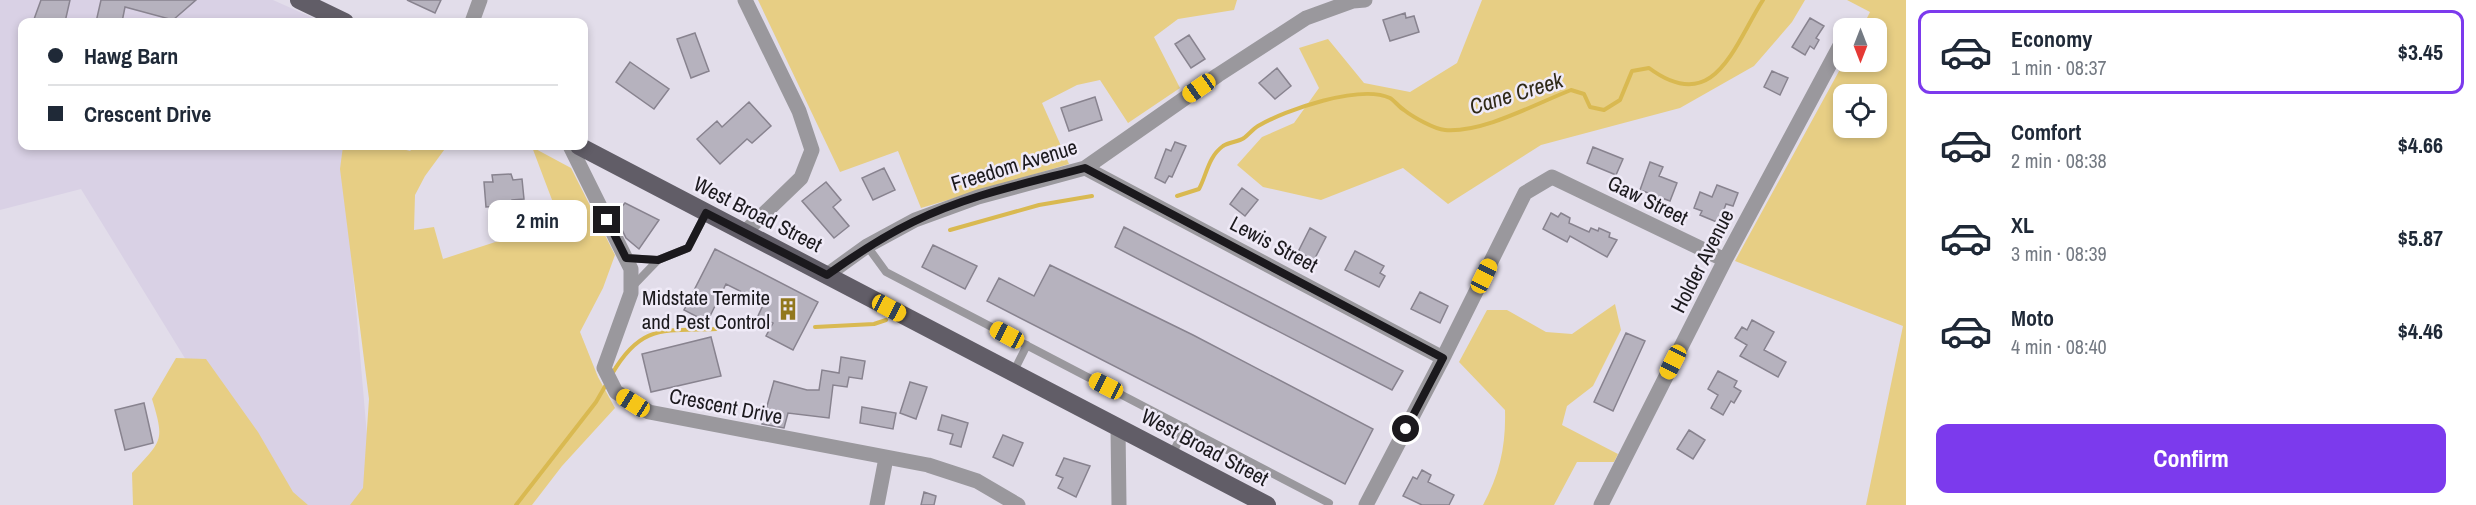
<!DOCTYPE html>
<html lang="en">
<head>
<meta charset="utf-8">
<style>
  :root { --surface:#fff; --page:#f6f6f7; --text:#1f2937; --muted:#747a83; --line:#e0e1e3; --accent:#7c3aed }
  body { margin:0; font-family:"Archivo Narrow",sans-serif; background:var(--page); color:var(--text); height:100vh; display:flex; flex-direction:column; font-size:22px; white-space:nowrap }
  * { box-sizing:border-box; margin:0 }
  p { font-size:20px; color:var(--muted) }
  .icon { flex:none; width:33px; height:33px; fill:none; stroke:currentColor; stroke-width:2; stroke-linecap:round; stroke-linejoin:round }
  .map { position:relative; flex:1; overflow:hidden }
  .drawer { display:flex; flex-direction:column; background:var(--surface); width:570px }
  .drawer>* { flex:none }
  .banner { position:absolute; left:18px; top:18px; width:570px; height:132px; border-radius:12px; box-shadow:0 3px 9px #0003; display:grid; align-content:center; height:132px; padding:0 30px; background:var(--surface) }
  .needle { width:39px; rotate:180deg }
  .fabs { position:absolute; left:1833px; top:18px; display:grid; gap:12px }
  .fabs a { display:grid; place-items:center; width:54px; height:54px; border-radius:12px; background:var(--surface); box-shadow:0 3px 9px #0003; font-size:30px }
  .end { position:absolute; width:27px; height:27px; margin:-14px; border:8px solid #1b191d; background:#fff; box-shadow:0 0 0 3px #fff }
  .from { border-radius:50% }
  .bubble { position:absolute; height:42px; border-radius:12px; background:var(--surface); box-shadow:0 3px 9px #0003; font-size:20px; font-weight:700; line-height:42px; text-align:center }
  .car { position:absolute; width:18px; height:36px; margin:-18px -9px; border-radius:8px; box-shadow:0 0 4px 2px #0007; background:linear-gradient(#f5c518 24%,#345 0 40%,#f5c518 0 76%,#345 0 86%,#f5c518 0) }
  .banner b { display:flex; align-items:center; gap:21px; height:57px; font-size:22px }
  .banner b+b { border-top:2px solid var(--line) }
  .banner i { width:15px; height:15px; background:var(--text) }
  ul { padding:10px 0 0; list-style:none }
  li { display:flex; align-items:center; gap:18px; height:84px; margin:0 12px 9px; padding:0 18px; border:3px solid transparent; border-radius:12px }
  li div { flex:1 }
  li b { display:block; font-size:22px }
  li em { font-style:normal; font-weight:700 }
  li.on { border-color:var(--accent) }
  li>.icon { width:54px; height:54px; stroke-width:1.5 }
  .action { display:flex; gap:12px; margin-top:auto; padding:12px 30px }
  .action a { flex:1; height:69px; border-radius:12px; background:var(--accent); color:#fff; font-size:24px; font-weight:700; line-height:69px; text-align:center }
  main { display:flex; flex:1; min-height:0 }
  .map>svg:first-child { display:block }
</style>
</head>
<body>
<main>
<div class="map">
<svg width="1906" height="505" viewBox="0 0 1906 505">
  <rect width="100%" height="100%" fill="#e2ddea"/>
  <path fill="#d9d1e5" d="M 0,0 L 273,0 L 322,22 L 22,22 L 22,146 L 342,146 L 373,505 L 275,505 L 81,189 L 0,210 Z"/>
  <path fill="#e7ce84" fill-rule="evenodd" d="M 758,0 L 1237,0 L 1234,10 L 1178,19 L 1154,37 L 1180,88 L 1128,123 L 1100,80 L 1077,85 L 1042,103 L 1069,164 L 921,208 L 898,151 L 840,172 Z
    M 1482,0 L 1805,0 L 1792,22 L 1754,66 L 1680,108 L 1541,145 L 1448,204 L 1403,168 L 1321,200 L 1263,187 L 1237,165 L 1262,137 L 1294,123 L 1319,88 L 1299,48 L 1328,39 L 1364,83 L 1410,92 L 1457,63 Z
    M 1847,0 L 1906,0 L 1906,505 L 1866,505 L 1903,326 L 1735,261 L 1844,62 L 1876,62 L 1876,28 L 1862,28 L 1870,12 ZM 1844,94 L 1876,94 L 1876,128 L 1844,128 Z
    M 343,146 L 391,146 L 410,151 L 415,146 L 447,146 L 425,176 L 415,195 L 414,230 L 434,227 L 443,259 L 560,221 L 532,147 L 571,168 L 615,255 L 603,288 L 580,332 L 598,377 L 615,408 L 562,466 L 532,505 L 350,505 L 363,488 L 369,399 L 340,169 Z
    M 1615,304 L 1621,330 L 1593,386 L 1567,406 L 1562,425 L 1618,454 L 1614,462 L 1577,462 L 1554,505 L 1483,505 C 1500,474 1506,445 1505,410 L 1459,362 L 1487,310 L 1507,310 L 1546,332 L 1572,334 Z
    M 176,358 L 206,359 L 258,432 L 293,492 L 308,505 L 133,505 L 132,473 C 162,440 165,442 152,399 Z"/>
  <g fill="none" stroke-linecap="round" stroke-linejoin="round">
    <path stroke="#d9b951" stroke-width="4" d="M 1177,196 L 1199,189 C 1207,174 1208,157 1223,146 C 1229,142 1238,142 1244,138 C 1249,134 1253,129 1258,126 C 1285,110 1360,84 1390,98 C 1395,101 1399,107 1404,110 C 1413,117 1434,129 1445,130 C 1483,133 1535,104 1571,90 L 1584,94 L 1590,107 L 1604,110 L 1620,100 L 1632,71 L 1649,68 C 1715,117 1734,45 1763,0
      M 950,230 L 1039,205 L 1092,196
      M 815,327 L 874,324 L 886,320
      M 612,374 C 641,324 663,331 716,329
      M 516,505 L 596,402 L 607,383"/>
  </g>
  <path fill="#b6b2be" stroke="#88838f" stroke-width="1.5" d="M 41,0 L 70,0 L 65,22 L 33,22 Z
    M 101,0 L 196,0 L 173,20 L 125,7 L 122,22 L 96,22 Z
    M 407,0 L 441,0 L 435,13 Z
    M 1405,13 L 1406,18 L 1414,16 L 1419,32 L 1390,41 L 1383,20 Z
    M 1810,18 L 1824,26 L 1816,38 L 1819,40 L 1814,49 L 1810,46 L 1805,55 L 1792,47 Z
    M 695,33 L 709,71 L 691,78 L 677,39 Z
    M 1189,35 L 1205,59 L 1191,68 L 1175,44 Z
    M 630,62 L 669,89 L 654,109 L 616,82 Z
    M 1277,68 L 1291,86 L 1275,99 L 1259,83 Z
    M 1772,71 L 1788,78 L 1780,95 L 1764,87 Z
    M 1095,97 L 1102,120 L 1069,131 L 1061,108 Z
    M 749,102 L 771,126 L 752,143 L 747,139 L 720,164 L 697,139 L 717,121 L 722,127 Z
    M 1175,142 L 1186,146 L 1172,177 L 1169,176 L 1165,183 L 1155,178 L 1166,149 L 1171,151 Z
    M 1593,147 L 1623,159 L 1616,175 L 1587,163 Z
    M 1650,162 L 1663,167 L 1659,176 L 1677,183 L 1670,201 L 1640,190 Z
    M 884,168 L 895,190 L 873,200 L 862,178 Z
    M 511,174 L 513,180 L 522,179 L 524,199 L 512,200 L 512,205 L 486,207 L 484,182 L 493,182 L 492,175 Z
    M 826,182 L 841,200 L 833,207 L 849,226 L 834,238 L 802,201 Z
    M 1717,185 L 1738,193 L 1733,206 L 1726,204 L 1719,223 L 1700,215 L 1702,211 L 1694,208 L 1700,192 L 1712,197 Z
    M 1242,188 L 1258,200 L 1245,216 L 1230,204 Z
    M 625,203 L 659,220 L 639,249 L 626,238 L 615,215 Z
    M 1551,213 L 1558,217 L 1561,213 L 1570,218 L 1569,223 L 1589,232 L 1591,228 L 1598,231 L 1599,228 L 1610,233 L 1609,237 L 1617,240 L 1607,257 L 1570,236 L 1567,242 L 1543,229 Z
    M 1124,227 L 1403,371 L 1392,390 L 1115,247 Z
    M 1310,228 L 1326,237 L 1314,260 L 1298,252 Z
    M 933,245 L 977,266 L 965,289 L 922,267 Z
    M 715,249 L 818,302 L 793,350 L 766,336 L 773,323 L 758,316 L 764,303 L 726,284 L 707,322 L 684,310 Z
    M 1355,251 L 1384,266 L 1380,273 L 1385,276 L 1379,287 L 1345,270 Z
    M 1050,265 L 1193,335 L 1373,429 L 1345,484 L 987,301 L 999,278 L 1034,296 Z
    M 1420,292 L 1448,306 L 1440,323 L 1411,309 Z
    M 1752,320 L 1774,332 L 1764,350 L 1786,362 L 1778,377 L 1740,356 L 1747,345 L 1735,338 L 1742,327 L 1747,330 Z
    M 1626,333 L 1645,341 L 1613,411 L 1594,402 Z
    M 711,337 L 721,376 L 651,392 L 642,354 Z
    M 841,357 L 865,361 L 862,379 L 849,377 L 847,387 L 833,385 L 829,418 L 788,413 L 784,428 L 762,424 L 774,381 L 807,390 L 819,390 L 822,370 L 839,373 Z
    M 1718,371 L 1737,381 L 1734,387 L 1741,391 L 1734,403 L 1731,401 L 1723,415 L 1711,408 L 1718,395 L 1708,389 Z
    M 910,382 L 927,387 L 916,419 L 900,413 Z
    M 144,403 L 153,443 L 125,450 L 115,410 Z
    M 862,407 L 896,413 L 893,429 L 860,423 Z
    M 942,415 L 968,423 L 961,447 L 950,444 L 953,434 L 938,430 Z
    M 1689,430 L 1705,440 L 1693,459 L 1677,449 Z
    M 1003,435 L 1023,443 L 1013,466 L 993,457 Z
    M 1064,458 L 1090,466 L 1076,497 L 1058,488 L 1063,478 L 1056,475 Z
    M 1422,470 L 1431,475 L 1428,482 L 1454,495 L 1449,505 L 1422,505 L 1403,496 L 1413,477 L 1417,479 Z
    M 924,492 L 936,496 L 934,505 L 921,505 Z"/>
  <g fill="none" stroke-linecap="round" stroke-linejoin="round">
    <path stroke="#9a989d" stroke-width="8" d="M 867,246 L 886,272 L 1329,503
      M 626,258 L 658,260
      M 632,287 L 658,260 L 688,248 L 706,213
      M 1014,371 L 1027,345
      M 1172,455 L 1185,427"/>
    <path stroke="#9a989d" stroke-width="15" d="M 472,22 L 480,0
      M 570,146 L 631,269 L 631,293 L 604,368 L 616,392 L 649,412 L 928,465 L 977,481 L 1018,505
      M 1085,168 L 1443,358
      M 744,233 L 801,178 L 812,150 L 799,111 L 745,0
      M 827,275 L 867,246 L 915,220 L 978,197 L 1085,168 L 1218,75 L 1306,18 L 1353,1 L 1365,0
      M 1118,427 L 1119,505
      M 877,505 L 886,458
      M 1366,505 L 1443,358 L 1525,193 L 1552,177 L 1725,260
      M 1601,505 L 1725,260 L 1844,38"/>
    <path stroke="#615d67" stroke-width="18" d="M 299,0 L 345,22
      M 579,146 L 1267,505"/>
  </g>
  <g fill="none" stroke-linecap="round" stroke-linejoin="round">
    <path stroke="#1b191d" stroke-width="8" d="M 607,220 L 626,258 L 658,260 L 688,248 L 706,213 L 827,275 C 855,255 882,237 913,222 C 967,195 1028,183 1085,168 L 1443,358 L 1406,429"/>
  </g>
  <defs>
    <g id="building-bare" transform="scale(1.8)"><path d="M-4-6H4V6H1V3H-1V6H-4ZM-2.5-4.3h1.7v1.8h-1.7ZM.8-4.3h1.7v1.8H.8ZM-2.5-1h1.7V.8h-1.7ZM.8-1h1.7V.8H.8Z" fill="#92781e" stroke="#efeaf7" stroke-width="2.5" paint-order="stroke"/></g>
  </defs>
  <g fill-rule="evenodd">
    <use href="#building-bare" x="788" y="309"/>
  </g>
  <g text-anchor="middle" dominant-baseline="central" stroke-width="5" stroke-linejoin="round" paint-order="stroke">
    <g font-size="21" fill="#1b191d" stroke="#efeaf7">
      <text transform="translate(1014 165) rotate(-17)">Freedom Avenue</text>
      <text transform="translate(1648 200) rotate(26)">Gaw Street</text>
      <text transform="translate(758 214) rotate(27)">West Broad Street</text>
      <text transform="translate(1274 244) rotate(28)">Lewis Street</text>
      <text transform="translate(1702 261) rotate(-63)">Holder Avenue</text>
      <text transform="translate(726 406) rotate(11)">Crescent Drive</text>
      <text transform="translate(1205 447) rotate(28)">West Broad Street</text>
    </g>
    <g font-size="21" fill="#1b191d" stroke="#efeaf7" text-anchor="end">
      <text x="770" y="297">Midstate Termite<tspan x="770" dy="24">and Pest Control</tspan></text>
    </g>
    <g font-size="22" font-style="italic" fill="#2f2917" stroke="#efeaf7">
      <text transform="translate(1516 93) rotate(-17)">Cane Creek</text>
    </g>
  </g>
</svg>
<div class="fabs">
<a><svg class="needle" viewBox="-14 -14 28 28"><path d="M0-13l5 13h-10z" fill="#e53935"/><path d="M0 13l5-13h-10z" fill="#747a83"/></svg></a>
<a><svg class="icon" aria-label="locate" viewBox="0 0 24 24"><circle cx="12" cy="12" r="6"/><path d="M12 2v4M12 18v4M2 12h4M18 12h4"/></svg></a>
</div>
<i class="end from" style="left:1406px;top:429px"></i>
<i class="end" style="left:607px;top:220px"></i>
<div class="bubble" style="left:488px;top:200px;width:99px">2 min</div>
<i class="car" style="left:1199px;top:88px;rotate:235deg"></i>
<i class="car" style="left:1484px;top:276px;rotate:26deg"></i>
<i class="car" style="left:889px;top:308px;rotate:118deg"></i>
<i class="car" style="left:1007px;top:335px;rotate:298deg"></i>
<i class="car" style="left:1673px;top:362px;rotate:207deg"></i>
<i class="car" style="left:1106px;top:386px;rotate:297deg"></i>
<i class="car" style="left:633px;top:403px;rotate:302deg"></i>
<div class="banner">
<b><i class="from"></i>Hawg Barn</b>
<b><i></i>Crescent Drive</b>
</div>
</div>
<section class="drawer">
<ul>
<li class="on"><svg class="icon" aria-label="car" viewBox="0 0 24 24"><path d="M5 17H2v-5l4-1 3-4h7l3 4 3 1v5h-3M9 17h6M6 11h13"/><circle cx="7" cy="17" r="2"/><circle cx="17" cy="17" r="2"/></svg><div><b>Economy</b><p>1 min · 08:37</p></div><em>$3.45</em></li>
<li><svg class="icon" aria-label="car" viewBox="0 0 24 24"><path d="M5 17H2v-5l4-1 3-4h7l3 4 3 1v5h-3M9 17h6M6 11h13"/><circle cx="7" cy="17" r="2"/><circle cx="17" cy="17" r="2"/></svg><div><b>Comfort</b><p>2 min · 08:38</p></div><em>$4.66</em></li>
<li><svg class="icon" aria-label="car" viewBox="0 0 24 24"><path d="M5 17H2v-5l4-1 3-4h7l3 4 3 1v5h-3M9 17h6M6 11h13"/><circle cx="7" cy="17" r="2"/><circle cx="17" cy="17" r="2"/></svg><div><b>XL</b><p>3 min · 08:39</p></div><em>$5.87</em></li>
<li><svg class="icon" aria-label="car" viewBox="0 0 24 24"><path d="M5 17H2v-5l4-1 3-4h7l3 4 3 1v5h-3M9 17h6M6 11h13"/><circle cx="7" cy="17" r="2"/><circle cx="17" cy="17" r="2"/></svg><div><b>Moto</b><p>4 min · 08:40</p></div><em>$4.46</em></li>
</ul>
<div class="action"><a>Confirm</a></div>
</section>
</main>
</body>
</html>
